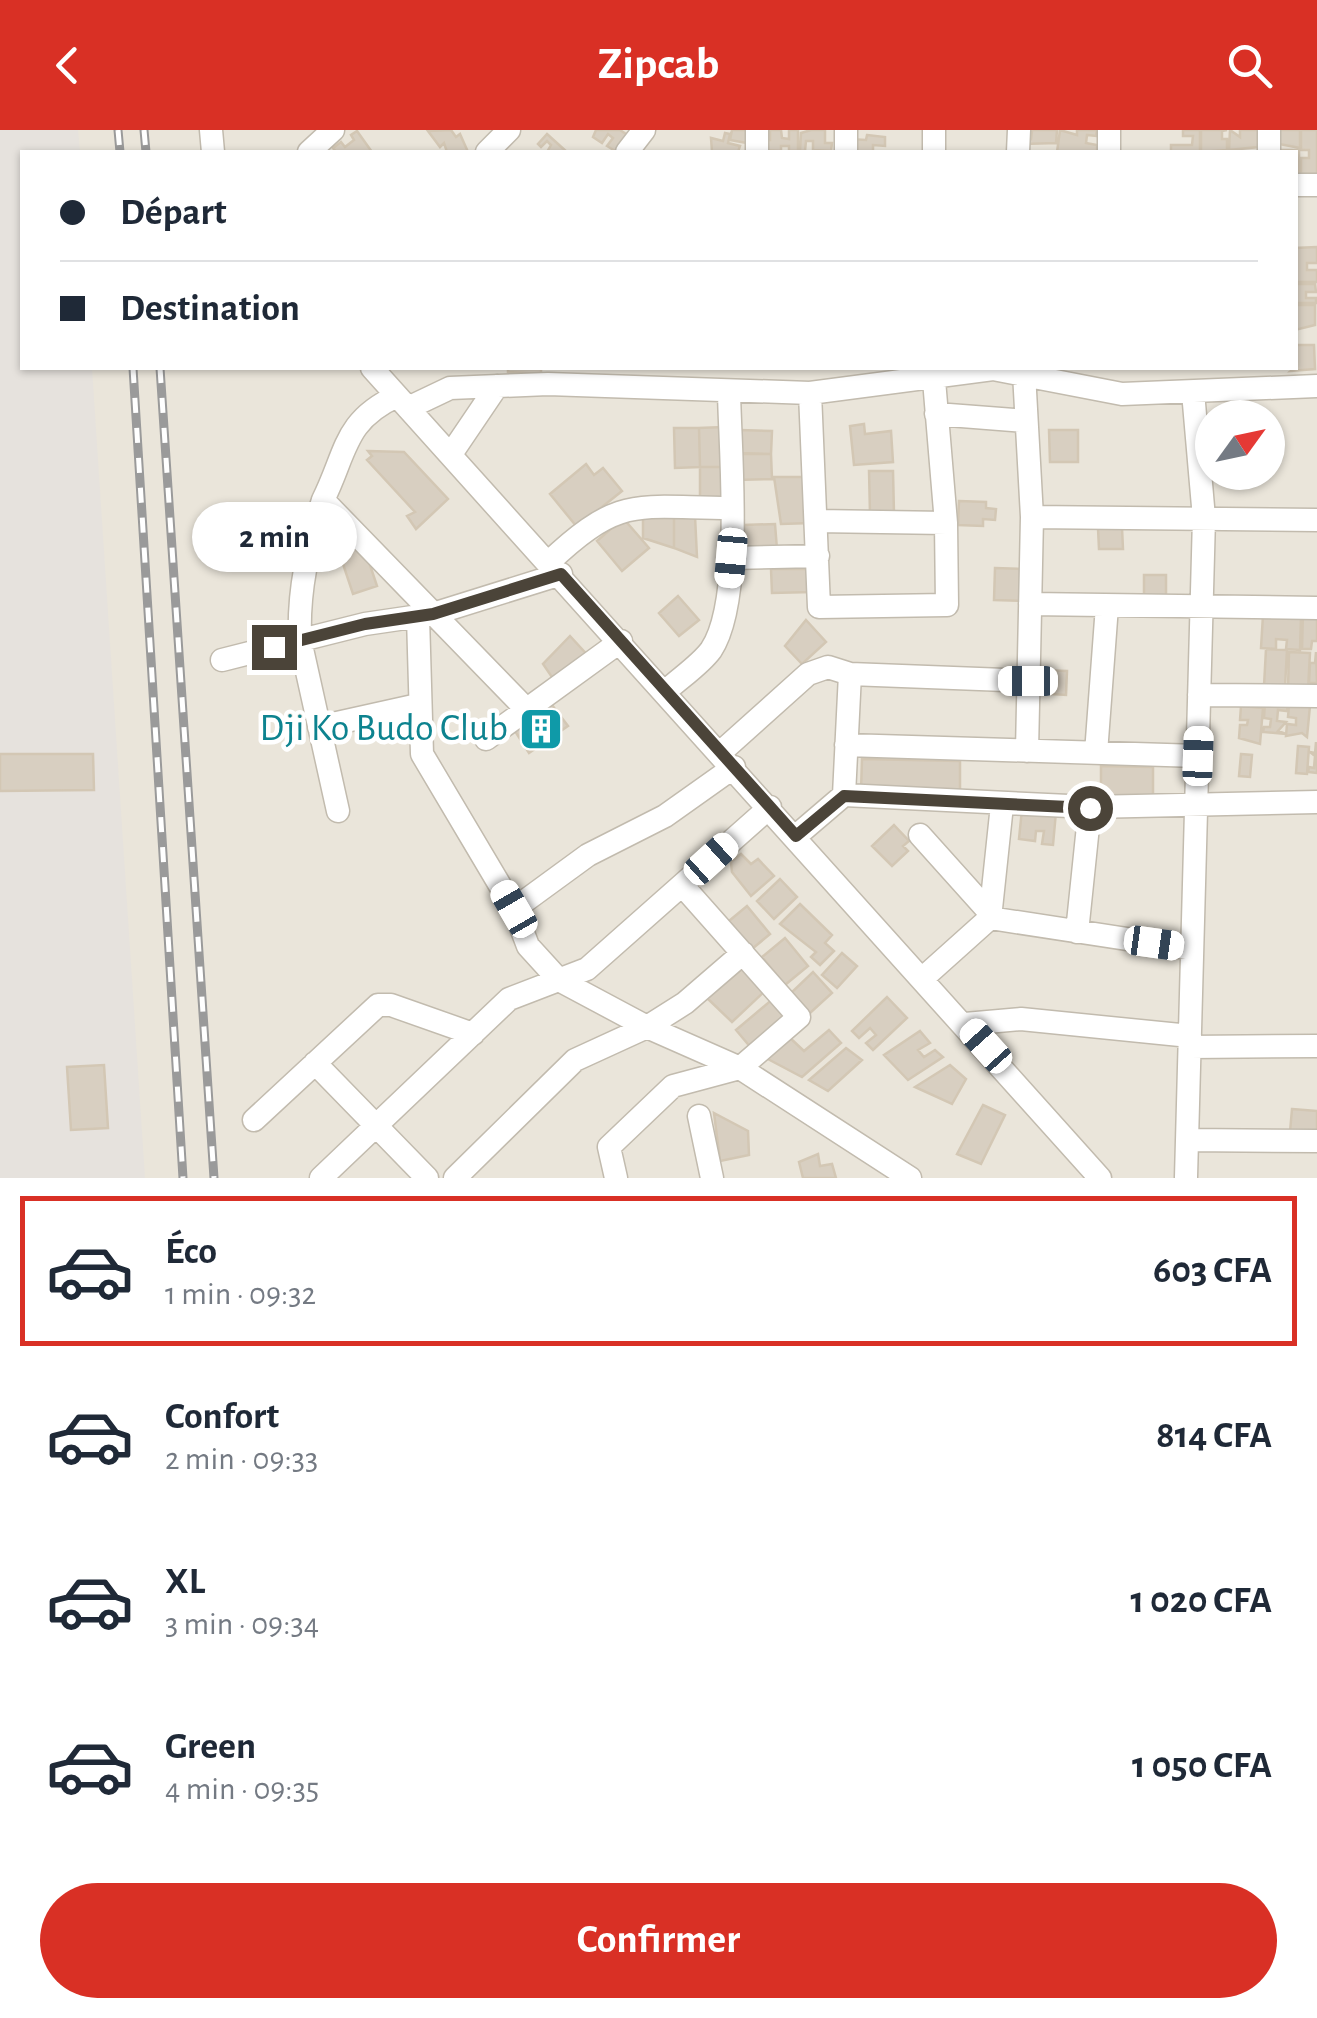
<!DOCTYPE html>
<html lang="fr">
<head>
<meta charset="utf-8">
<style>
  :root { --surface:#fff; --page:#f2f2f3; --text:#1f2937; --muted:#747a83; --line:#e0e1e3; --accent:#d93025 }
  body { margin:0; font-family:"Alegreya Sans",sans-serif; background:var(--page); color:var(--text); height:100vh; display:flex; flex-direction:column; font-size:38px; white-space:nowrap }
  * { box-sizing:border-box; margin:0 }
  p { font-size:32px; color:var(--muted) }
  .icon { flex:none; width:55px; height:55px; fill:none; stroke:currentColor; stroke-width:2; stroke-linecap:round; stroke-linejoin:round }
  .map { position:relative; height:1048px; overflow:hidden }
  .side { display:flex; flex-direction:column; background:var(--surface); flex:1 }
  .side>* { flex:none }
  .top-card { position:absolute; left:20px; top:20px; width:1278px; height:220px; border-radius:0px; box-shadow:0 2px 8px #0004; display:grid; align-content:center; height:220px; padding:0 40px; background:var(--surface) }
  .needle { width:65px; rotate:57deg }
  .controls { position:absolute; left:1195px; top:270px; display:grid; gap:20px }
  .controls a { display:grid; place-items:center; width:90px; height:90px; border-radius:50%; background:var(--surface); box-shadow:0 2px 8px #0004; font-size:50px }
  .end { position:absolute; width:45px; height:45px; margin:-22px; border:12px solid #4b4439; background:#fff; box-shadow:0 0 0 5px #fff }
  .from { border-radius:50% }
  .bubble { position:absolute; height:70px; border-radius:35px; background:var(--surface); box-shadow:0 2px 8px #0004; font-size:32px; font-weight:700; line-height:70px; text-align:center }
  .car { position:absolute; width:30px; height:60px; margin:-30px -15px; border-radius:12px; box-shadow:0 0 8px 2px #0007; background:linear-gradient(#fff 24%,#345 0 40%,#fff 0 76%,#345 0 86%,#fff 0) }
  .top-card b { display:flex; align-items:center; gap:35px; height:95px; font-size:38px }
  .top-card b+b { border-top:2px solid var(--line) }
  .top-card i { width:25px; height:25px; background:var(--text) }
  ul { padding:18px 0 0; list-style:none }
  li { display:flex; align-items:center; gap:30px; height:150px; margin:0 20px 15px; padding:0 20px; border:5px solid transparent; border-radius:0px }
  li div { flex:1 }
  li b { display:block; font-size:38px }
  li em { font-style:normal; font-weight:700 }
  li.on { border-color:var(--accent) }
  li>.icon { width:90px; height:90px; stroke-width:1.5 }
  .primary-button { display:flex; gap:20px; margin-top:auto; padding:20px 40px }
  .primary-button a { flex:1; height:115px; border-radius:60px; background:var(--accent); color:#fff; font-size:40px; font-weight:700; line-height:115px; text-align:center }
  header { display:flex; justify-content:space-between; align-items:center; height:130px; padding:0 40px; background:var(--accent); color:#fff; font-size:45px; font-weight:700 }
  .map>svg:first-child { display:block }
</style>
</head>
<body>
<header><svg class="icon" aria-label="back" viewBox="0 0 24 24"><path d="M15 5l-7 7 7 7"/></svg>Zipcab<svg class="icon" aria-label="search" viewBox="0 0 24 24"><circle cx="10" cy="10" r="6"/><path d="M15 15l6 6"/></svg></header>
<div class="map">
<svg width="1317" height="1048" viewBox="0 0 1317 1048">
  <rect width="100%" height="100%" fill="#f6f3ec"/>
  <path fill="#eae5da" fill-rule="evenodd" d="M 0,0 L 1317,0 L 1317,1048 L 0,1048 ZM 22,22 L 1295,22 L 1295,238 L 22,238 ZM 1212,288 L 1268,288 L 1268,342 L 1212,342 Z"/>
  <path fill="#e6e2dd" d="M 0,0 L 78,0 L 80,22 L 22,22 L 22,238 L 92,238 L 145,1048 L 0,1048 Z"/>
  <path fill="#d8cfc1" stroke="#d3c7b4" stroke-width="2.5" d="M 451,0 L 456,7 L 460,4 L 468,22 L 447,22 L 444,13 L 440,17 L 428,1 Z
    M 596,0 L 620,0 L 635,10 L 617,22 L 607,16 L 613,8 L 608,4 L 602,13 L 593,7 Z
    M 732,0 L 750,0 L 747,13 L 730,10 Z
    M 770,0 L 781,0 L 782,8 L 789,9 L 789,0 L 798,0 L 798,21 L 789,21 L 789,16 L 781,16 L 781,21 L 762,20 L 762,10 L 770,10 Z
    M 811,0 L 825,0 L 825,13 L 832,13 L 831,21 L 813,20 L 813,11 L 806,11 L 805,21 L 800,21 L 801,3 Z
    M 1025,0 L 1057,0 L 1056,13 L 1023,14 L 1024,8 L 1031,9 L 1032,1 Z
    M 1060,0 L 1077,5 L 1077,0 L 1097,0 L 1096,6 L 1087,5 L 1086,13 L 1097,15 L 1097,22 L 1057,22 Z
    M 1183,0 L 1200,0 L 1200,22 L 1171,22 L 1171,15 L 1192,15 L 1193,6 L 1183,6 Z
    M 1201,0 L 1227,0 L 1222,1 L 1222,9 L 1227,9 L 1227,20 L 1201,22 Z
    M 1230,0 L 1240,7 L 1240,0 L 1259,0 L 1258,17 L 1229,20 Z
    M 1274,0 L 1300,0 L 1300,18 L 1274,13 Z
    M 1301,0 L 1317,0 L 1317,44 L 1301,44 L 1301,28 L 1309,28 L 1309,20 L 1301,20 Z
    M 357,1 L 372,22 L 336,22 L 333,18 L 341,12 L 345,17 L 354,10 L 351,5 Z
    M 725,3 L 730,4 L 728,13 L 740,16 L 738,22 L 712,22 L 711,8 L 723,11 Z
    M 547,4 L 567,22 L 547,22 L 551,15 L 547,11 L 541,17 L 538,14 Z
    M 867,5 L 885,7 L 885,16 L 873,15 L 873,22 L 849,21 L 850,9 L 866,10 Z
    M 1275,20 L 1299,20 L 1299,44 L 1295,44 L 1295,22 Z
    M 1317,117 L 1317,133 L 1307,133 L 1307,140 L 1317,140 L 1317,152 L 1297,152 L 1295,118 Z
    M 1295,154 L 1315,154 L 1316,162 L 1306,162 L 1306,168 L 1316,168 L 1316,173 L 1295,173 Z
    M 1295,175 L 1315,175 L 1315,195 L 1295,200 Z
    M 1295,215 L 1314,215 L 1315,239 L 1291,241 L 1295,238 Z
    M 508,238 L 541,238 L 541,244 L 508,242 Z
    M 864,294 L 865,304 L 891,301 L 893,332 L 854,335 L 850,296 Z
    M 723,297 L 723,337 L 700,337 L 699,298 Z
    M 674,298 L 699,298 L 700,337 L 675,338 Z
    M 740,300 L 772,301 L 771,324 L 739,323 Z
    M 1049,300 L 1078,300 L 1078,332 L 1050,332 Z
    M 368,321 L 404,322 L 448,369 L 416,399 L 407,386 L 415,382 L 367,330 L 372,326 Z
    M 736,324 L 771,324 L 772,349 L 736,350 Z
    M 586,334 L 594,345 L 603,338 L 622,361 L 577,397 L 550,364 Z
    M 700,337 L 722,337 L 723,374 L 700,374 Z
    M 869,341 L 893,341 L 894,384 L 870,384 Z
    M 774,347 L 809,347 L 811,393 L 781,394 Z
    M 959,371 L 986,372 L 986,378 L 996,379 L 995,390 L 983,389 L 983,396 L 958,395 Z
    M 674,386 L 695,386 L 697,427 L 674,418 Z
    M 674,386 L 674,418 L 643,408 L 643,387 Z
    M 623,388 L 649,418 L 622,441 L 597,411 Z
    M 775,394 L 777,419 L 744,421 L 744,395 Z
    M 1098,398 L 1122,398 L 1123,419 L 1099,419 Z
    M 363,414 L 377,456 L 353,464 L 339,422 Z
    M 995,438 L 1026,439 L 1025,471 L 994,470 Z
    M 771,439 L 812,439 L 812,462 L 772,463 Z
    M 1144,445 L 1166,445 L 1166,470 L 1144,469 Z
    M 678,466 L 699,490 L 679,506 L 659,483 Z
    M 1303,482 L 1317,483 L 1317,511 L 1312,511 L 1311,519 L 1302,519 Z
    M 1263,485 L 1301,487 L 1300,520 L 1286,519 L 1287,510 L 1276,509 L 1276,519 L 1261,518 Z
    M 806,490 L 826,512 L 802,534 L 785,516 Z
    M 570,506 L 592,530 L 556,553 L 543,534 Z
    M 1266,519 L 1287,520 L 1285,557 L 1264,556 Z
    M 1289,522 L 1310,523 L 1308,560 L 1288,558 Z
    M 1316,522 L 1317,553 L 1309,553 L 1310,533 L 1315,533 Z
    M 1036,540 L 1067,541 L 1066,565 L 1035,563 Z
    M 1265,572 L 1288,573 L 1287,581 L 1278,580 L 1277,591 L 1286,592 L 1278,601 L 1286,604 L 1263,602 L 1264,597 L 1270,597 L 1271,589 L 1264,588 Z
    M 552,575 L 568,596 L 529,623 L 515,601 Z
    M 1289,575 L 1310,576 L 1307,607 L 1302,603 L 1286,606 L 1287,594 L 1296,595 L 1296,588 L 1288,587 Z
    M 1241,576 L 1263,578 L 1260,614 L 1239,608 L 1240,595 L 1247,595 L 1248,590 L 1240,590 Z
    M 1316,612 L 1317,643 L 1308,642 L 1309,637 L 1314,638 L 1315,626 L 1310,622 L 1315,623 Z
    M 1298,616 L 1309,617 L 1307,644 L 1296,643 Z
    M 0,624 L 93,624 L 94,660 L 0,661 Z
    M 1241,624 L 1252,625 L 1250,647 L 1239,646 Z
    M 862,629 L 960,631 L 960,663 L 861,661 Z
    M 1101,636 L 1153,637 L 1153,670 L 1101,669 Z
    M 1022,679 L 1056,682 L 1053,715 L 1042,714 L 1044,701 L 1036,701 L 1035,711 L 1019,709 Z
    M 894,695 L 909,711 L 903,716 L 908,721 L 892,736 L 872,716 Z
    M 741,724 L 751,734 L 758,729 L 774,746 L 751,766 L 732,742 L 731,732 Z
    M 780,749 L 797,767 L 774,789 L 757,771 Z
    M 800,774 L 832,805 L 825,813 L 834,821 L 820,835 L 811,827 L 816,822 L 780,794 Z
    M 747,776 L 770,804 L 752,819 L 729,791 Z
    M 785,808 L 808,836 L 785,855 L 762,827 Z
    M 842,823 L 857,836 L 837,858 L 822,845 Z
    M 743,838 L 766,860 L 732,892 L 707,868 Z
    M 813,842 L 832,863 L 810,883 L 791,863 Z
    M 887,867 L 907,888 L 873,920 L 866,913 L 876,905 L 870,898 L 859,908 L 852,901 Z
    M 774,868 L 790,888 L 752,919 L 736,900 Z
    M 829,900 L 841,913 L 802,947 L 764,927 L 788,906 L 804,921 Z
    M 920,901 L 930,913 L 918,920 L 924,927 L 935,920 L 943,927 L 908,950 L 884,925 Z
    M 846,918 L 862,930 L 828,961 L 809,950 Z
    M 104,935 L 108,998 L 71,1000 L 67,937 Z
    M 950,935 L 966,949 L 952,974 L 915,957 Z
    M 983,975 L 1005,985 L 981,1034 L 957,1024 Z
    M 1292,979 L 1317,981 L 1317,1003 L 1290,1002 Z
    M 714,983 L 748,1001 L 749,1025 L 720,1031 Z
    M 818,1024 L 820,1036 L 832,1034 L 836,1048 L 803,1048 L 799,1032 Z"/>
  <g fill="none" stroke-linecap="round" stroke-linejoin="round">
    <g stroke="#c2bbae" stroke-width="25">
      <path id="minor" d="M 211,0 L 213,22
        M 757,0 L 757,22
        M 1109,0 L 1109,22
        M 309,22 L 333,0
        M 487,22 L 509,0
        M 627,22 L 644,0
        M 846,22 L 846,0
        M 934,22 L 934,0
        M 1018,22 L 1019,0
        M 1269,22 L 1269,0
        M 1295,55 L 1317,55
        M 372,238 L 1100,1048
        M 1024,243 L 1032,387 L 1027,621
        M 810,263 L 819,477 L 947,475 L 946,393 L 933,238
        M 397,266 C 343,291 347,322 323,370 L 527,580
        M 408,278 L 450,258 L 548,254 L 810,263 L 993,239 L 1122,264 L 1317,256
        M 936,284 L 1026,291
        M 451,324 L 497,256
        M 323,370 C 308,419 298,459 300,510 L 338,681
        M 1032,387 L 1317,390
        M 817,391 L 946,393
        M 731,428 L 818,426
        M 549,432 C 621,364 637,378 730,378
        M 1030,474 L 1317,478
        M 418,487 L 422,624 L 514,779 L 528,816 L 559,850 L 647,897 L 740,938 L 910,1048
        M 222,530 L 365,494 L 433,484 L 561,444
        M 850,544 L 1028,551
        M 666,561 C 680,548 700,535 711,520 C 744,471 730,323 729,262
        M 1199,565 L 1317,566
        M 319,597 L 418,575
        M 486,609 L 621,511
        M 846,615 L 1198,626
        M 721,622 L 808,544 L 828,537 L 850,544 L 844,665
        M 1096,623 L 1107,476
        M 920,705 L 990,783
        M 796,706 L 844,665 L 1090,677 L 1317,672
        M 514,779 L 588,725 L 665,686 L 734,637
        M 990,788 L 1192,819
        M 1077,802 L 1090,677
        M 923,848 L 990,788 L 1002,675
        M 965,894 L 1021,889 L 1190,906
        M 1190,917 L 1317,916
        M 315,933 L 427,1048
        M 699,986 L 712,1048
        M 254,990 L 378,875 L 391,875 L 473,904
        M 1187,1010 L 1317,1011
        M 1186,1047 L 1204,388 L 1193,262
        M 321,1048 L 509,869 L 587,839 L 770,677
        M 455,1048 L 575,930 L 647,897 L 685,873 L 743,823
        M 616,1048 L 609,1017 L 673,956 L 740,938 L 799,887 L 682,755"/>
    </g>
    <use href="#minor" stroke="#fff" stroke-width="22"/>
    <g stroke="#9a9a9a" stroke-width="9">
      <path id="rail" d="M 118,0 L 120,22
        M 144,0 L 146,22
        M 133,238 L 183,1048
        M 160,238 L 214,1048"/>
    </g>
    <use href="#rail" stroke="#fff" stroke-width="5" stroke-dasharray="15" stroke-linecap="butt"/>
  </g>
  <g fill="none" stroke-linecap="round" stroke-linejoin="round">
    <path stroke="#4b4439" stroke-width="12" d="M 274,517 L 365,494 L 433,484 L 561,444 L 796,706 L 844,666 L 1090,678"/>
  </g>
  <defs>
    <g id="building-square" transform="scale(2.25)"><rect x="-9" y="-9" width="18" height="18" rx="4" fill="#0f9aa8" stroke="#fff"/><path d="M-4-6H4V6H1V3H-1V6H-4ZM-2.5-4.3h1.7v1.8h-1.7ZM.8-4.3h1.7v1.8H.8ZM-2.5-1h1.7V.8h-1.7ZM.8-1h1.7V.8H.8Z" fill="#fff"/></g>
  </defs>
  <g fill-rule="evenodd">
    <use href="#building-square" x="541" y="599"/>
  </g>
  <g text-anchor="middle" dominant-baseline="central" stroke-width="9" stroke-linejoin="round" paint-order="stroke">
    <g font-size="38" fill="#0d838f" stroke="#fff" text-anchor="end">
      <text x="508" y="599">Dji Ko Budo Club</text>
    </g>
  </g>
</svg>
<div class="controls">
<a><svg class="needle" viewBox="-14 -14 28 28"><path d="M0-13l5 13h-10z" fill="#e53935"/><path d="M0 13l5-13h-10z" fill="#747a83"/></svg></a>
</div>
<i class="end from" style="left:1090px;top:678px"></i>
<i class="end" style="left:274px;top:517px"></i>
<div class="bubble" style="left:192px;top:372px;width:165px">2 min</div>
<i class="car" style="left:731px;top:428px;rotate:185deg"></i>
<i class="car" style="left:1028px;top:551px;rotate:270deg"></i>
<i class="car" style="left:1198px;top:626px;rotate:2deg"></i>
<i class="car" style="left:711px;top:729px;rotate:48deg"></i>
<i class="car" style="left:514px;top:779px;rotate:330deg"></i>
<i class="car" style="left:1154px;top:813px;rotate:98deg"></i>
<i class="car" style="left:986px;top:916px;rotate:318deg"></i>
<div class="top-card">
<b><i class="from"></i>Départ</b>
<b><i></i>Destination</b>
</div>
</div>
<section class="side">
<ul>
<li class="on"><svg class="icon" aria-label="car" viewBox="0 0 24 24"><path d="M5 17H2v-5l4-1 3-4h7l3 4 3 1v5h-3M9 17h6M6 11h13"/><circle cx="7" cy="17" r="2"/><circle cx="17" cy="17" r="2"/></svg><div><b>Éco</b><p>1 min · 09:32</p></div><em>603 CFA</em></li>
<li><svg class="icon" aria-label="car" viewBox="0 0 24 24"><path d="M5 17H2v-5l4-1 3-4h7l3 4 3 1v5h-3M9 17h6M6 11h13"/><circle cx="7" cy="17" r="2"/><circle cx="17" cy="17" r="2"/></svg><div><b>Confort</b><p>2 min · 09:33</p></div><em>814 CFA</em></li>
<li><svg class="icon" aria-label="car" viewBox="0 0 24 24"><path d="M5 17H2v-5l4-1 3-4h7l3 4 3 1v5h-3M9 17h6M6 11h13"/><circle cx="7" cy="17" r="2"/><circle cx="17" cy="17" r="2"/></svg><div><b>XL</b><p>3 min · 09:34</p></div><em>1 020 CFA</em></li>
<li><svg class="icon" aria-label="car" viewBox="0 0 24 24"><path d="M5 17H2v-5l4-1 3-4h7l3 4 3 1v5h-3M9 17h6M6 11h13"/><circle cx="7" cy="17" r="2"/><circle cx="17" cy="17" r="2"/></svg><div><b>Green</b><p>4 min · 09:35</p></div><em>1 050 CFA</em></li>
</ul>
<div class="primary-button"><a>Confirmer</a></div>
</section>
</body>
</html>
